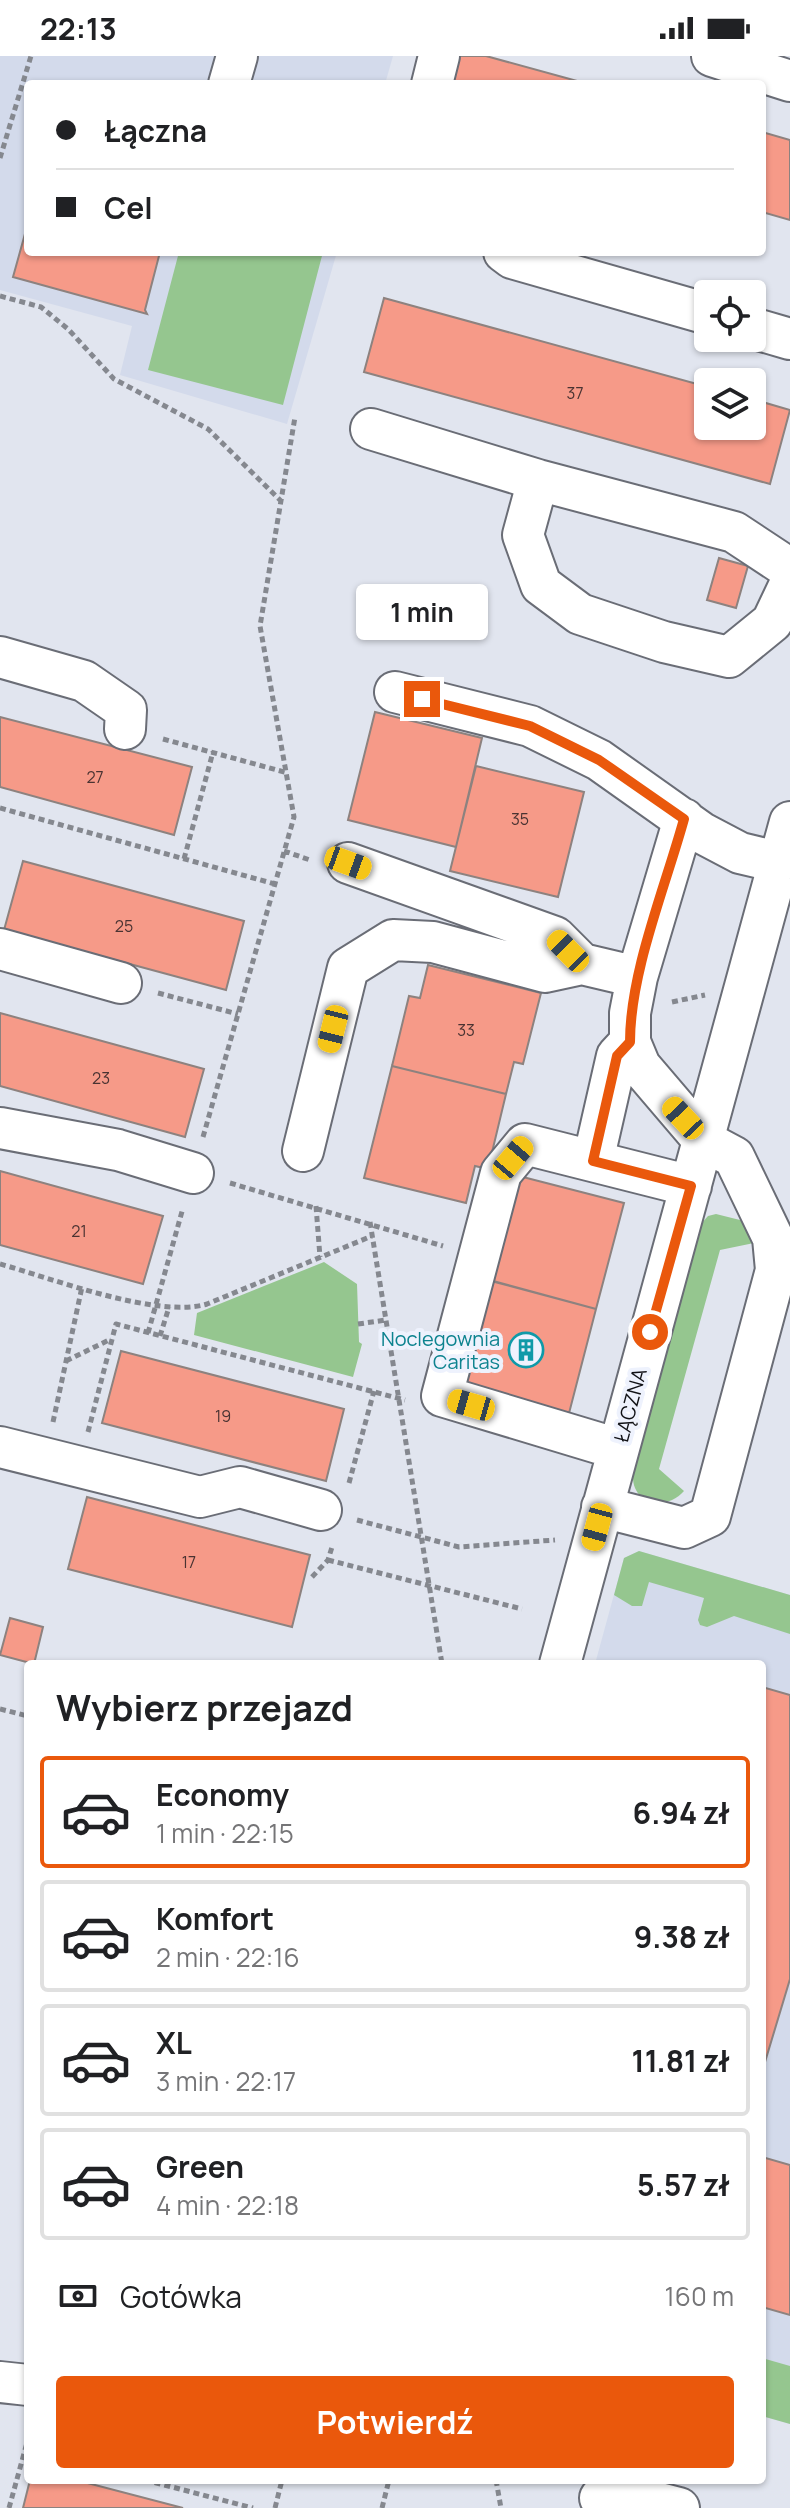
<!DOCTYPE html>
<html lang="pl">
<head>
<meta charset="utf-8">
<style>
  :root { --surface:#fff; --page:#f2f2f2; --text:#202124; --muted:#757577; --line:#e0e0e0; --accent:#ea580c }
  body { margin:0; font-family:Manrope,sans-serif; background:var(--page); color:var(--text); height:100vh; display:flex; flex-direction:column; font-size:30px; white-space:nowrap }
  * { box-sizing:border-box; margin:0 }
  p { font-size:26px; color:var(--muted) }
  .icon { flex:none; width:44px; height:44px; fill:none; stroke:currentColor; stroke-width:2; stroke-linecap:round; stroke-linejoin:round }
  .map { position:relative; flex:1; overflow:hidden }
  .panel { position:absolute; left:24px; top:1604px; width:742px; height:824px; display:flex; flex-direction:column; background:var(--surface); border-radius:8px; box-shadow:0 2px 6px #0004 }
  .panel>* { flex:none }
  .guide { position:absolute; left:24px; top:24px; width:742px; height:176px; border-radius:8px; box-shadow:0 2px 6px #0004; display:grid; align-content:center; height:176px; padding:0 32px; background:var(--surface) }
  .tools { position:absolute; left:694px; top:224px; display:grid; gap:16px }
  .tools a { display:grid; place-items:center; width:72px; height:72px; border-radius:8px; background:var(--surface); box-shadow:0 2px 6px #0004; font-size:40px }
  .end { position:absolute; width:36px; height:36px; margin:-18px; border:10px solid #ea580c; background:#fff; box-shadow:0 0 0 4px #fff }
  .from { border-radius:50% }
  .bubble { position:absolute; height:56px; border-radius:8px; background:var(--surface); box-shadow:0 2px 6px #0004; font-size:26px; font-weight:700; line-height:56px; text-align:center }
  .car { position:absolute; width:24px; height:48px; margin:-24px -12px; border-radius:10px; box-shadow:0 0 6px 2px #0007; background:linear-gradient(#f5c518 24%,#345 0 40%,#f5c518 0 76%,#345 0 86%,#f5c518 0) }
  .guide b { display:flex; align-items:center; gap:28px; height:76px; font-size:30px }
  .guide b+b { border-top:2px solid var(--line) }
  .guide i { width:20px; height:20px; background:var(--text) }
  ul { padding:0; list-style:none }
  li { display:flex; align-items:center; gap:24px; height:112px; margin:0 16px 12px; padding:0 16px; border:4px solid var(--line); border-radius:8px }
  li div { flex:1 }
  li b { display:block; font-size:30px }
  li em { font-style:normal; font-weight:700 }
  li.current { border-color:var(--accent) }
  li>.icon { width:72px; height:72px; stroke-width:1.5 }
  h2 { padding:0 32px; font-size:36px; line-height:96px }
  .pay { display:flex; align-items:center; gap:20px; height:88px; padding:0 32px; font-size:30px }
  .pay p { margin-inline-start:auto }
  .cta { display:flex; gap:16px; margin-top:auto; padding:16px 32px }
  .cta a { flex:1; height:92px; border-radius:8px; background:var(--accent); color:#fff; font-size:32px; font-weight:700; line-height:92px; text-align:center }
  .status { display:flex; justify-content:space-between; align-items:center; height:56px; padding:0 40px; background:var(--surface); direction:ltr }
  .status svg { height:22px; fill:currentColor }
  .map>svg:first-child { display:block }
</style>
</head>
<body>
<div class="status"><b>22:13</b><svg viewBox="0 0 49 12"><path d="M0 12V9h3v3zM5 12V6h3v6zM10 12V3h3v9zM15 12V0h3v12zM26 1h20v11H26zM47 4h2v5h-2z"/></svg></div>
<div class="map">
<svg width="790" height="2452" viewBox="0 0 790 2452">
  <rect width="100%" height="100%" fill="#e1e5ef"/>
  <path fill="#d3daeb" d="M 0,0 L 393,0 L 385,28 L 28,28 L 28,196 L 337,196 L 287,368 L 120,319 L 132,270 L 0,234 Z
    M 639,1495 L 790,1539 L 790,2368 L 762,2360 L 762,1608 L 595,1608 L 624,1502 Z"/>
  <path fill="#95c68f" d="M 179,196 L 323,196 L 283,349 L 148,314 Z
    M 716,1158 L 744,1165 L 754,1187 L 720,1194 L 659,1413 L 684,1435 C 666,1456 631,1449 633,1418 L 701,1168 L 708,1160 Z
    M 324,1206 L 357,1228 L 359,1286 L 362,1288 L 353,1321 L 194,1279 L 197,1257 Z
    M 639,1495 L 790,1539 L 790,1578 L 734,1560 L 707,1571 L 700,1569 L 698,1564 L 704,1542 L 649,1526 L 642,1550 L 632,1550 L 614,1539 L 624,1502 Z
    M 762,2302 L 790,2310 L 790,2368 L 762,2360 Z"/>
  <path fill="#f69a88" stroke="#8d827f" stroke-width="2" d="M 451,0 L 486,0 L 588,28 L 443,28 Z
    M 762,76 L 790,84 L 790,164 L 762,156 Z
    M 28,167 L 28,196 L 160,196 L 145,254 L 147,258 L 13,221 Z
    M 384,242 L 708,331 L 708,370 L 752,370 L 752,343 L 790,354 L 770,428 L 364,316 Z
    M 719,502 L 748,510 L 736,552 L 707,544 Z
    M 375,656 L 482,682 L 456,791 L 348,764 Z
    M 0,661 L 192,711 L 174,779 L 0,731 Z
    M 476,710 L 584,736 L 558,841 L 450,815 Z
    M 23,805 L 244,865 L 226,934 L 4,874 Z
    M 428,909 L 541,937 L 523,1008 L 514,1006 L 506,1038 L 392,1010 L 409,940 L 420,942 Z
    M 0,957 L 204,1013 L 185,1081 L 0,1030 Z
    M 392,1010 L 506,1038 L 488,1113 L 475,1110 L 466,1147 L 364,1122 Z
    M 0,1115 L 163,1160 L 143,1228 L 0,1189 Z
    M 519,1120 L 624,1147 L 596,1253 L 491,1225 Z
    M 482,1222 L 596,1253 L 567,1365 L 460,1328 Z
    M 121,1295 L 344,1353 L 326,1425 L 102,1367 Z
    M 87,1441 L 310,1499 L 292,1571 L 68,1513 Z
    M 10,1562 L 43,1571 L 34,1608 L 0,1599 Z
    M 762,1631 L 790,1639 L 790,1923 L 762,2016 Z
    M 762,2101 L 790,2109 L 790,2259 L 762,2251 Z
    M 30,2424 L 76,2424 L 183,2452 L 23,2452 Z"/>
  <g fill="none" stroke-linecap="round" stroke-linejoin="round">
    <g stroke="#6a6d76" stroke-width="44">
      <path id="minor" d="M 712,0 L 790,25
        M 229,28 L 237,0
        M 432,28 L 439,0
        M 504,196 L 512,202 L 708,258
        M 752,272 L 790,283
        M 371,373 L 538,424 L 734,476 L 790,513
        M 538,424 L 523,479 L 541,529 L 580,558 L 664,586 L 729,601 L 772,566 L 790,528
        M 0,601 L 84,625 L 126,654 L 125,673
        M 395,636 L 530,670 L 599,704 L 702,777 L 740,797 L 778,806
        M 348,807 L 555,881 L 582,908 L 637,921 L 630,957 L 630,986 L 640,1010 L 704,1085 L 734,1101 L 773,1182 L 776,1214 L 710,1460 L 684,1472 L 602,1451
        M 0,893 L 121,927
        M 637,921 L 684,763
        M 0,1072 L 118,1094 L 193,1117
        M 303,1095 L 348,912 L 393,884 L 433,886 L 545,916 L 582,908
        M 593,1105 L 617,1000 L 630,986
        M 0,1391 L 200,1441 L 240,1431 L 321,1454
        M 618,1393 L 442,1340 L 501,1117 L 525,1088 L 691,1130
        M 560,1608 L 790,766
        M 0,2326 L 28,2329
        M 600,2442 L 644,2443 L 679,2452"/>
    </g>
    <path stroke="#85888f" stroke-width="5" stroke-dasharray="6 4" stroke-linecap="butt" d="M 0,102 L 31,0
      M 0,240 L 41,251 L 68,273 L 114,323 L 208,373 L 281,445
      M 163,683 L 288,717
      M 0,752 L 275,828
      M 284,795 L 310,804
      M 184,803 L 213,696
      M 158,937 L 238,958
      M 672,946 L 705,939
      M 203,1081 L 294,761 L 260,570 L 295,361
      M 230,1127 L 443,1190
      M 316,1150 L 320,1201
      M 370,1166 L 442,1608
      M 0,1208 C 51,1222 157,1263 207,1248 L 372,1180
      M 358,1268 L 386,1264
      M 148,1277 L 183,1152
      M 160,1280 L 169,1251
      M 66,1305 L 111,1283
      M 53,1366 L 82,1231
      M 88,1376 L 116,1268 L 405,1344
      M 349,1427 L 374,1335
      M 357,1464 L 459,1491 L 555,1484
      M 328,1504 L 522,1553
      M 312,1521 L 328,1504 L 332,1491
      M 0,1653 L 28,1660
      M 145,2424 L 253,2452
      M 496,2424 L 501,2452
      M 9,2452 L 28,2383
      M 275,2452 L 282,2424
      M 382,2452 L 389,2424"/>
    <use href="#minor" stroke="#fff" stroke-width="40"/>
  </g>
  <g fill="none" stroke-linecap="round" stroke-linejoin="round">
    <path stroke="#ea580c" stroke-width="10" d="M 422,643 L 530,670 L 599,704 L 684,763 C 665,832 630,916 630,986 L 617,1000 L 593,1105 L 691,1130 L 650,1276"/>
  </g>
  <defs>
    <g id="building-ring" transform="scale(1.8)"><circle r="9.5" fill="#eef2fd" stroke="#0f9aa8" stroke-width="1.5"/><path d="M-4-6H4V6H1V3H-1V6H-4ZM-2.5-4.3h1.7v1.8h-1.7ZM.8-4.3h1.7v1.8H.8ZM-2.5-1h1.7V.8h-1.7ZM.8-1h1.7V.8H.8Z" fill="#0f9aa8"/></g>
  </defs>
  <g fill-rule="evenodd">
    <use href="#building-ring" x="526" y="1294"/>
  </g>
  <g text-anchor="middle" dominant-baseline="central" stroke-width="8" stroke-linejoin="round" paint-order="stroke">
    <g font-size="16" fill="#4a3332">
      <text x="575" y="337">37</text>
      <text x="95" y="721">27</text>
      <text x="520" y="763">35</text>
      <text x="124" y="870">25</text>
      <text x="466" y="974">33</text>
      <text x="101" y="1022">23</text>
      <text x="79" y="1175">21</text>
      <text x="223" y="1360">19</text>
      <text x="189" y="1506">17</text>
    </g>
    <g font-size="20" fill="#0d838f" stroke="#eef2fd" text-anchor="end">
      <text x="500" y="1282">Noclegownia<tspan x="500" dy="23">Caritas</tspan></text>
    </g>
    <g font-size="20" fill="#101115" stroke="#eef2fd">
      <text transform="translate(630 1349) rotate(-75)">ŁĄCZNA</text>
    </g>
  </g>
</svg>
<div class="tools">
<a><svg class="icon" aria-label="locate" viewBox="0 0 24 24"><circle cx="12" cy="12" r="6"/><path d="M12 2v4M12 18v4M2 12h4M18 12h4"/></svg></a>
<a><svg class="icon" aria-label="layers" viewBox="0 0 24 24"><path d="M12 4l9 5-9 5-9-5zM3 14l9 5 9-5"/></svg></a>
</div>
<i class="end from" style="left:650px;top:1276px"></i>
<i class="end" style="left:422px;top:643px"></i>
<div class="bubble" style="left:356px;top:528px;width:132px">1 min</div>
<i class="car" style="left:348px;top:807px;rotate:110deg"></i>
<i class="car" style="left:568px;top:895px;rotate:315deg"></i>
<i class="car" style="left:333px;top:973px;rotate:194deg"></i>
<i class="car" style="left:683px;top:1062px;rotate:317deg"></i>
<i class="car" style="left:513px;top:1102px;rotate:40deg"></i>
<i class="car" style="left:471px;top:1349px;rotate:286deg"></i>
<i class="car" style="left:597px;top:1471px;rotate:195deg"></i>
<div class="guide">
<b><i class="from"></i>Łączna</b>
<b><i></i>Cel</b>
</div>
<section class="panel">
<h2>Wybierz przejazd</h2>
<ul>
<li class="current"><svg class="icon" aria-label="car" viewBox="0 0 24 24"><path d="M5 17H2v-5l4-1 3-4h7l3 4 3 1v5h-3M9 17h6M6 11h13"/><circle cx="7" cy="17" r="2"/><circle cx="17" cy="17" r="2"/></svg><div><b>Economy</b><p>1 min · 22:15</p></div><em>6.94 zł</em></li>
<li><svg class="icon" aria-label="car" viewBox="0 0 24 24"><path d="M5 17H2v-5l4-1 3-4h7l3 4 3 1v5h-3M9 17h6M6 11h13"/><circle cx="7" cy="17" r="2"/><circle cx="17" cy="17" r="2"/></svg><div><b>Komfort</b><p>2 min · 22:16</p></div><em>9.38 zł</em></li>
<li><svg class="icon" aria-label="car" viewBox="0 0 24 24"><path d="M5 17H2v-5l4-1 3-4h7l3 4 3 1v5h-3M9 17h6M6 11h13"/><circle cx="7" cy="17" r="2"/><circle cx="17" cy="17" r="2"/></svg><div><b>XL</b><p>3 min · 22:17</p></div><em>11.81 zł</em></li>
<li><svg class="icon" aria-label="car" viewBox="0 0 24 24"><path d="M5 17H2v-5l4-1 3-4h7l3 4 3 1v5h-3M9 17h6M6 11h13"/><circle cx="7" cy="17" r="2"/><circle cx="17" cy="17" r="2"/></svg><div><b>Green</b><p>4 min · 22:18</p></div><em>5.57 zł</em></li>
</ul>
<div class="pay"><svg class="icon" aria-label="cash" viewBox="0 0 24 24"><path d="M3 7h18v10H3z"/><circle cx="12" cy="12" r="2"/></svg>Gotówka<p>160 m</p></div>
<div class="cta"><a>Potwierdź</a></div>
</section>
</div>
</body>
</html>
